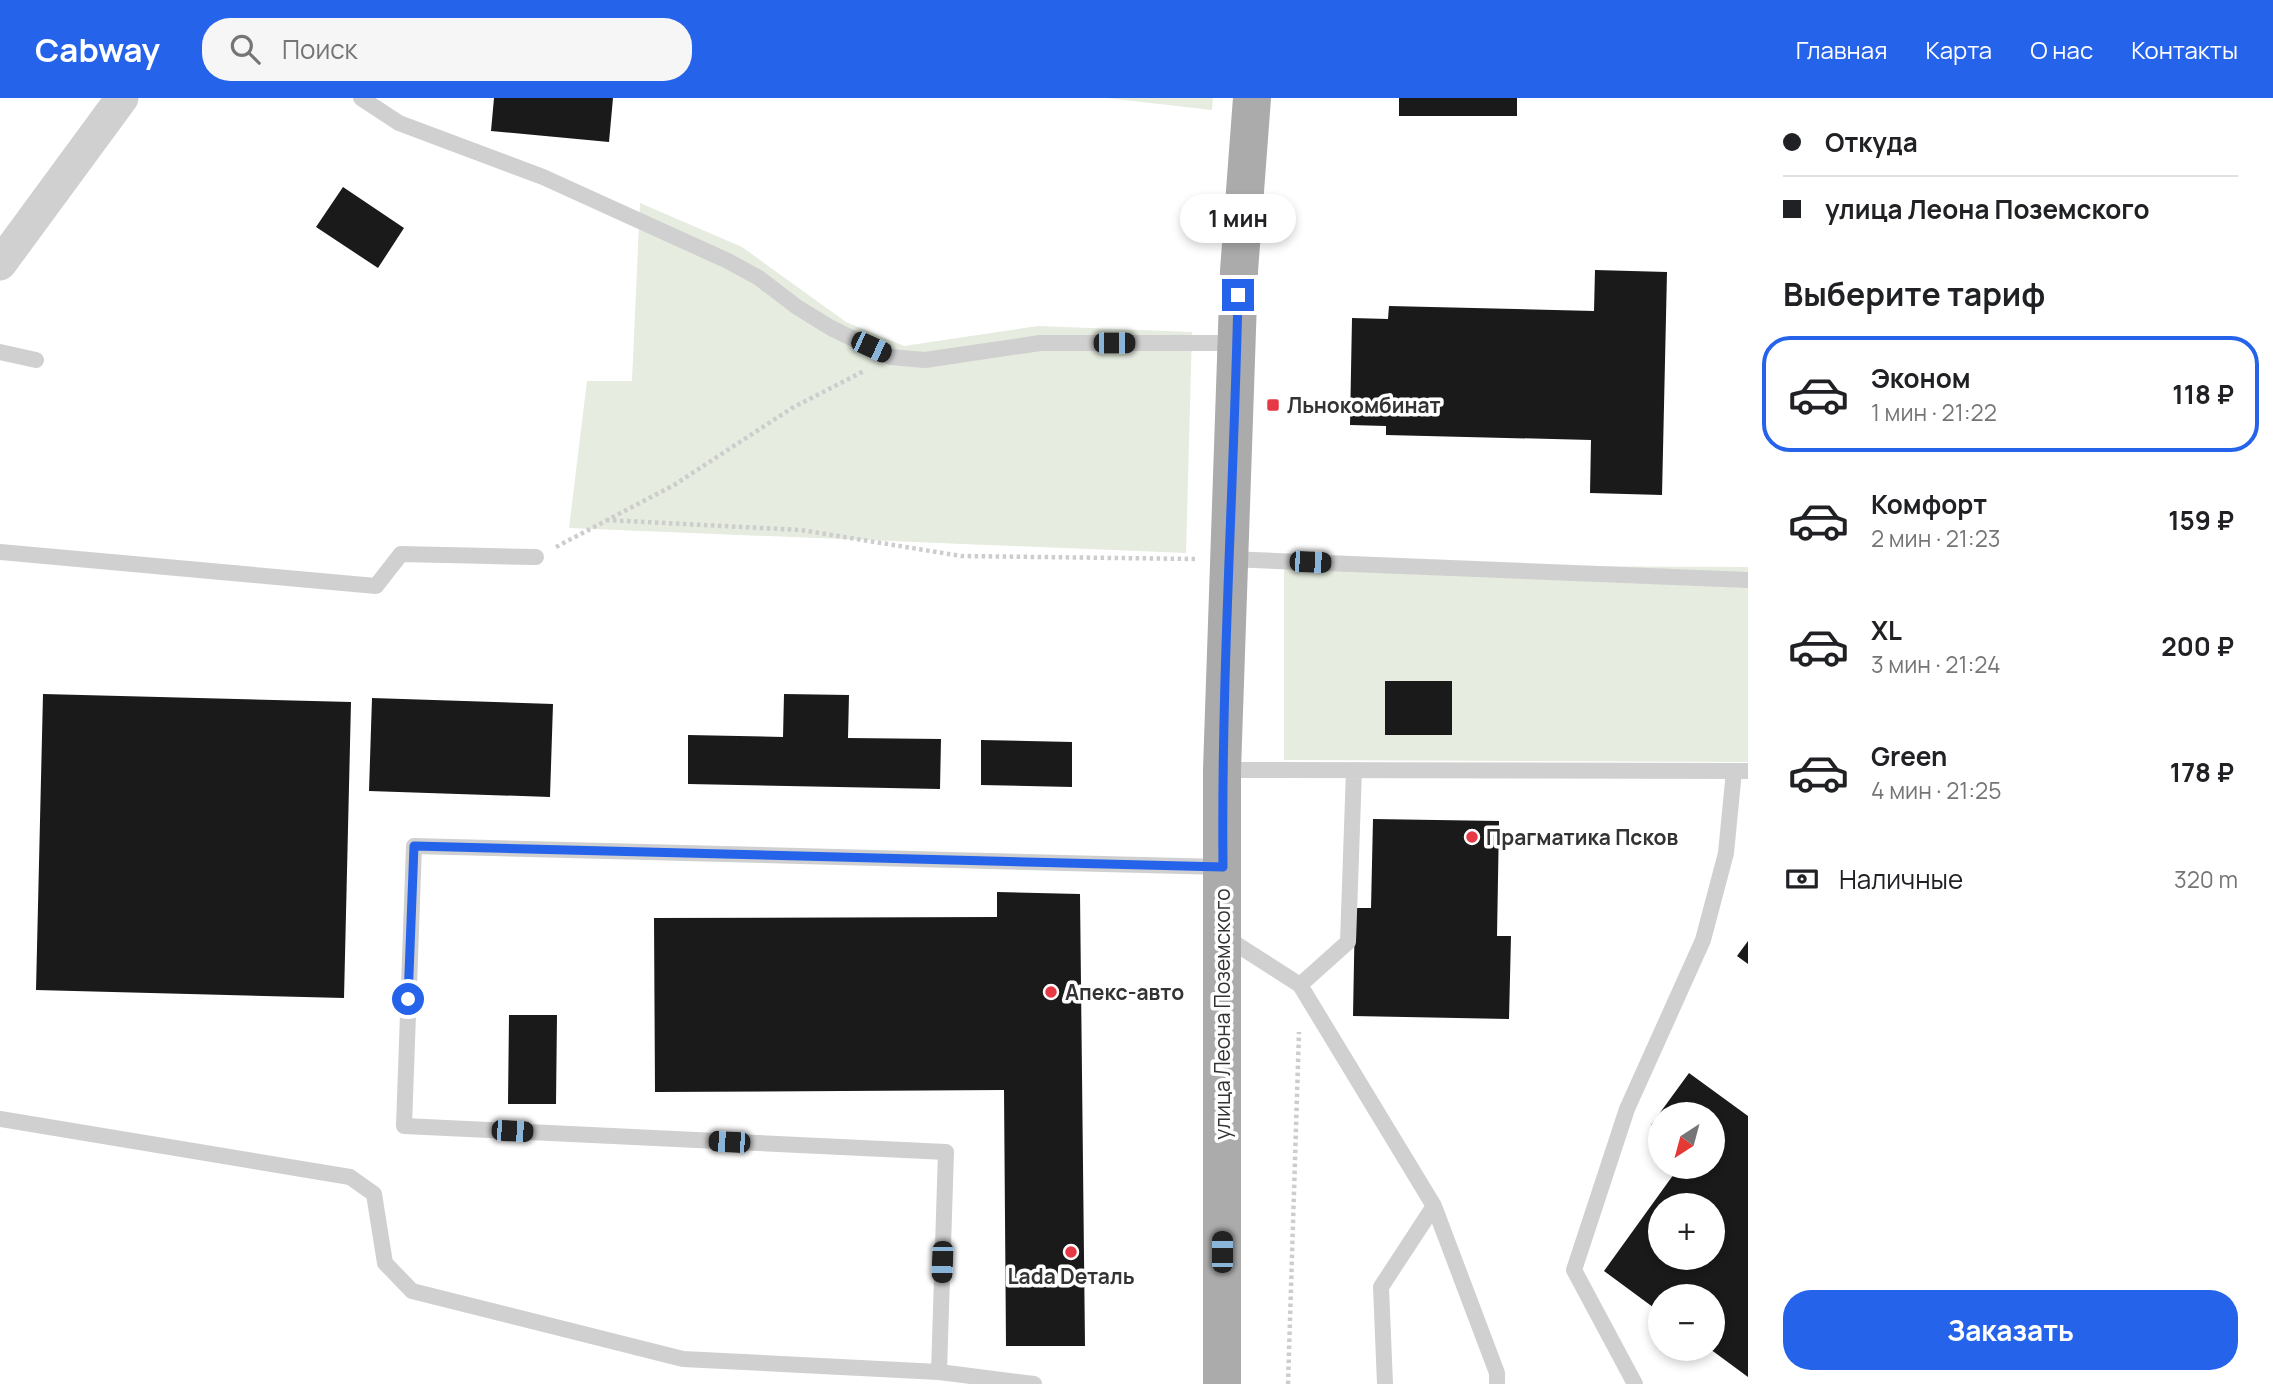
<!DOCTYPE html>
<html lang="ru">
<head>
<meta charset="utf-8">
<style>
  :root { --surface:#fff; --page:#f6f6f6; --text:#202124; --muted:#757577; --line:#e0e0e0; --accent:#2563eb }
  body { margin:0; font-family:Manrope,sans-serif; background:var(--page); color:var(--text); height:100vh; display:flex; flex-direction:column; font-size:26px; white-space:nowrap }
  * { box-sizing:border-box; margin:0 }
  p { font-size:23px; color:var(--muted) }
  .icon { flex:none; width:38px; height:38px; fill:none; stroke:currentColor; stroke-width:2; stroke-linecap:round; stroke-linejoin:round }
  .map { position:relative; flex:1; overflow:hidden }
  .panel { display:flex; flex-direction:column; background:var(--surface); width:525px }
  .panel>* { flex:none }
  .banner { display:grid; align-content:center; height:154px; padding:0 35px; background:var(--surface) }
  .needle { width:46px; rotate:216deg }
  .buttons { position:absolute; left:1648px; top:1004px; display:grid; gap:14px }
  .buttons a { display:grid; place-items:center; width:77px; height:77px; border-radius:50%; background:var(--surface); box-shadow:0 4px 10px #0003; font-size:35px }
  .end { position:absolute; width:32px; height:32px; margin:-16px; border:9px solid #2563eb; background:#fff; box-shadow:0 0 0 4px #fff }
  .from { border-radius:50% }
  .bubble { position:absolute; height:49px; border-radius:24px; background:var(--surface); box-shadow:0 4px 10px #0003; font-size:23px; font-weight:700; line-height:49px; text-align:center }
  .car { position:absolute; width:21px; height:42px; margin:-21px -10px; border-radius:9px; box-shadow:0 0 5px 2px #0007; background:linear-gradient(#222 24%,#8ab4d8 0 40%,#222 0 76%,#8ab4d8 0 86%,#222 0) }
  .banner b { display:flex; align-items:center; gap:24px; height:66px; font-size:26px }
  .banner b+b { border-top:2px solid var(--line) }
  .banner i { width:18px; height:18px; background:var(--text) }
  ul { padding:0; list-style:none }
  li { display:flex; align-items:center; gap:21px; height:116px; margin:0 14px 10px; padding:0 21px; border:4px solid transparent; border-radius:28px }
  li div { flex:1 }
  li b { display:block; font-size:26px }
  li em { font-style:normal; font-weight:700 }
  li.on { border-color:var(--accent) }
  li>.icon { width:63px; height:63px; stroke-width:1.5 }
  h2 { padding:0 35px; font-size:32px; line-height:84px }
  .pay { display:flex; align-items:center; gap:18px; height:77px; padding:0 35px; font-size:26px }
  .pay p { margin-inline-start:auto }
  .cta { display:flex; gap:14px; margin-top:auto; padding:14px 35px }
  .cta a { flex:1; height:80px; border-radius:28px; background:var(--accent); color:#fff; font-size:28px; font-weight:700; line-height:80px; text-align:center }
  header { display:flex; align-items:center; gap:42px; box-sizing:border-box; height:98px; padding:0 35px; background:var(--accent); color:#fff }
  header strong { font-size:33px }
  nav { display:flex; gap:38px; margin-inline-start:auto; font-size:24px }
  .search { width:490px; height:63px; background:var(--page); display:flex; align-items:center; gap:18px; box-sizing:border-box; padding:0 24px; border-radius:28px; color:var(--muted); font-size:26px }
  main { display:flex; flex:1; min-height:0 }
  .map>svg:first-child { display:block }
</style>
</head>
<body>
<header>
<strong>Cabway</strong>
<div class="search"><svg class="icon" aria-label="search" viewBox="0 0 24 24"><circle cx="10" cy="10" r="6"/><path d="M15 15l6 6"/></svg>Поиск</div>
<nav><a>Главная</a><a>Карта</a><a>О нас</a><a>Контакты</a></nav>
</header>
<main>
<div class="map">
<svg width="1748" height="1286" viewBox="0 0 1748 1286">
  <rect width="100%" height="100%" fill="#fff"/>
  <path fill="#e6ecdf" d="M 1107,0 L 1213,0 L 1212,12 Z
    M 640,105 L 742,149 L 846,224 L 904,248 L 1038,228 L 1192,234 L 1186,455 L 569,430 L 587,283 L 632,283 Z
    M 1284,467 L 1748,469 L 1748,664 L 1284,662 Z"/>
  <path fill="#1a1a1a" fill-rule="evenodd" d="M 494,0 L 613,0 L 609,44 L 491,33 Z
    M 1399,0 L 1517,0 L 1517,18 L 1399,18 Z
    M 343,89 L 404,130 L 378,170 L 316,129 Z
    M 1595,172 L 1667,174 L 1662,397 L 1590,395 L 1591,342 L 1386,337 L 1386,328 L 1350,327 L 1352,220 L 1388,221 L 1389,208 L 1594,213 Z
    M 1385,583 L 1452,583 L 1452,637 L 1385,637 Z
    M 43,596 L 351,604 L 344,900 L 36,892 Z
    M 784,596 L 849,597 L 848,640 L 941,641 L 940,691 L 688,686 L 688,637 L 783,639 Z
    M 372,600 L 553,606 L 550,699 L 369,693 Z
    M 981,642 L 1072,644 L 1072,689 L 981,687 Z
    M 1373,721 L 1499,723 L 1497,838 L 1511,838 L 1509,921 L 1353,918 L 1355,810 L 1371,810 Z
    M 997,794 L 1080,796 L 1085,1248 L 1006,1248 L 1004,992 L 655,994 L 654,820 L 997,819 Z
    M 1748,843 L 1748,866 L 1737,858 Z
    M 509,917 L 557,917 L 556,1006 L 508,1006 Z
    M 1689,975 L 1748,1018 L 1748,1279 L 1710,1251 L 1713,1251 L 1713,1199 L 1661,1199 L 1661,1215 L 1604,1173 L 1679,1069 L 1713,1069 L 1713,1017 L 1661,1017 L 1661,1034 L 1651,1027 ZM 1661,1108 L 1713,1108 L 1713,1160 L 1661,1160 Z"/>
  <g fill="none" stroke-linecap="round" stroke-linejoin="round">
    <path stroke="#cdcdcd" stroke-width="4.5" stroke-dasharray="3.5 3.5" stroke-linecap="butt" d="M 606,422 L 801,432 L 961,458 L 1195,461
      M 556,449 L 674,387 L 792,310 L 864,273
      M 1288,1286 L 1299,934"/>
    <path stroke="#d0d0d0" stroke-width="16" d="M 361,0 L 399,25 L 543,79 L 728,163 L 759,180 L 797,209 L 831,230 L 891,259 L 925,262 L 1040,245 L 1236,245
      M 0,254 L 36,262
      M 0,454 L 376,488 L 401,456 L 536,459
      M 1229,461 L 1748,482
      M 1222,672 L 1748,673
      M 1225,839 L 1300,887 L 1434,1108 L 1497,1275 L 1497,1286
      M 1300,887 L 1348,844 L 1354,672
      M 0,1021 L 350,1079 L 374,1096 L 385,1165 L 412,1193 L 683,1261 L 939,1274 L 946,1054 L 404,1028 L 414,748 L 1222,769
      M 939,1274 L 1034,1286
      M 1385,1286 L 1381,1189 L 1434,1108
      M 1635,1286 L 1574,1172 L 1627,1011 L 1703,842 L 1726,755 L 1734,673"/>
    <path stroke="#d0d0d0" stroke-width="33" d="M 0,166 L 122,0"/>
    <path stroke="#ababab" stroke-width="38" d="M 1222,1286 L 1222,672 L 1239,173 L 1252,0"/>
  </g>
  <g fill="none" stroke-linecap="round" stroke-linejoin="round">
    <path stroke="#2563eb" stroke-width="9" d="M 408,901 L 414,748 L 1223,769 C 1221,578 1234,388 1238,197"/>
  </g>
  <g fill="#e63946" stroke="#fff" stroke-width="2.5">
    <rect x="1266" y="300" width="14" height="14" rx="3.5"/>
    <circle cx="1472" cy="739" r="7"/>
    <circle cx="1051" cy="894" r="7"/>
    <circle cx="1071" cy="1154" r="7"/>
  </g>
  <g text-anchor="middle" dominant-baseline="central" stroke-width="7" stroke-linejoin="round" paint-order="stroke">
    <g font-size="21" font-weight="bold" fill="#333" stroke="#fff" text-anchor="start">
      <text x="1287" y="307">Льнокомбинат</text>
      <text x="1486" y="739">Прагматика Псков</text>
      <text x="1065" y="894">Апекс-авто</text>
      <text x="1071" y="1178" text-anchor="middle">Lada Dеталь</text>
    </g>
    <g font-size="21" fill="#333" stroke="#fff">
      <text transform="translate(1222 916) rotate(-90)">улица Леона Поземского</text>
    </g>
  </g>
</svg>
<div class="buttons">
<a><svg class="needle" viewBox="-14 -14 28 28"><path d="M0-13l5 13h-10z" fill="#e53935"/><path d="M0 13l5-13h-10z" fill="#757577"/></svg></a>
<a>+</a>
<a>−</a>
</div>
<i class="end from" style="left:408px;top:901px"></i>
<i class="end" style="left:1238px;top:197px"></i>
<div class="bubble" style="left:1180px;top:96px;width:116px">1 мин</div>
<i class="car" style="left:1114px;top:245px;rotate:90deg"></i>
<i class="car" style="left:871px;top:249px;rotate:115deg"></i>
<i class="car" style="left:1310px;top:464px;rotate:92deg"></i>
<i class="car" style="left:512px;top:1033px;rotate:93deg"></i>
<i class="car" style="left:729px;top:1044px;rotate:273deg"></i>
<i class="car" style="left:1222px;top:1154px;rotate:0deg"></i>
<i class="car" style="left:942px;top:1164px;rotate:182deg"></i>
</div>
<section class="panel">
<div class="banner">
<b><i class="from"></i>Откуда</b>
<b><i></i>улица Леона Поземского</b>
</div>
<h2>Выберите тариф</h2>
<ul>
<li class="on"><svg class="icon" aria-label="car" viewBox="0 0 24 24"><path d="M5 17H2v-5l4-1 3-4h7l3 4 3 1v5h-3M9 17h6M6 11h13"/><circle cx="7" cy="17" r="2"/><circle cx="17" cy="17" r="2"/></svg><div><b>Эконом</b><p>1 мин · 21:22</p></div><em>118 ₽</em></li>
<li><svg class="icon" aria-label="car" viewBox="0 0 24 24"><path d="M5 17H2v-5l4-1 3-4h7l3 4 3 1v5h-3M9 17h6M6 11h13"/><circle cx="7" cy="17" r="2"/><circle cx="17" cy="17" r="2"/></svg><div><b>Комфорт</b><p>2 мин · 21:23</p></div><em>159 ₽</em></li>
<li><svg class="icon" aria-label="car" viewBox="0 0 24 24"><path d="M5 17H2v-5l4-1 3-4h7l3 4 3 1v5h-3M9 17h6M6 11h13"/><circle cx="7" cy="17" r="2"/><circle cx="17" cy="17" r="2"/></svg><div><b>XL</b><p>3 мин · 21:24</p></div><em>200 ₽</em></li>
<li><svg class="icon" aria-label="car" viewBox="0 0 24 24"><path d="M5 17H2v-5l4-1 3-4h7l3 4 3 1v5h-3M9 17h6M6 11h13"/><circle cx="7" cy="17" r="2"/><circle cx="17" cy="17" r="2"/></svg><div><b>Green</b><p>4 мин · 21:25</p></div><em>178 ₽</em></li>
</ul>
<div class="pay"><svg class="icon" aria-label="cash" viewBox="0 0 24 24"><path d="M3 7h18v10H3z"/><circle cx="12" cy="12" r="2"/></svg>Наличные<p>320 m</p></div>
<div class="cta"><a>Заказать</a></div>
</section>
</main>
</body>
</html>
